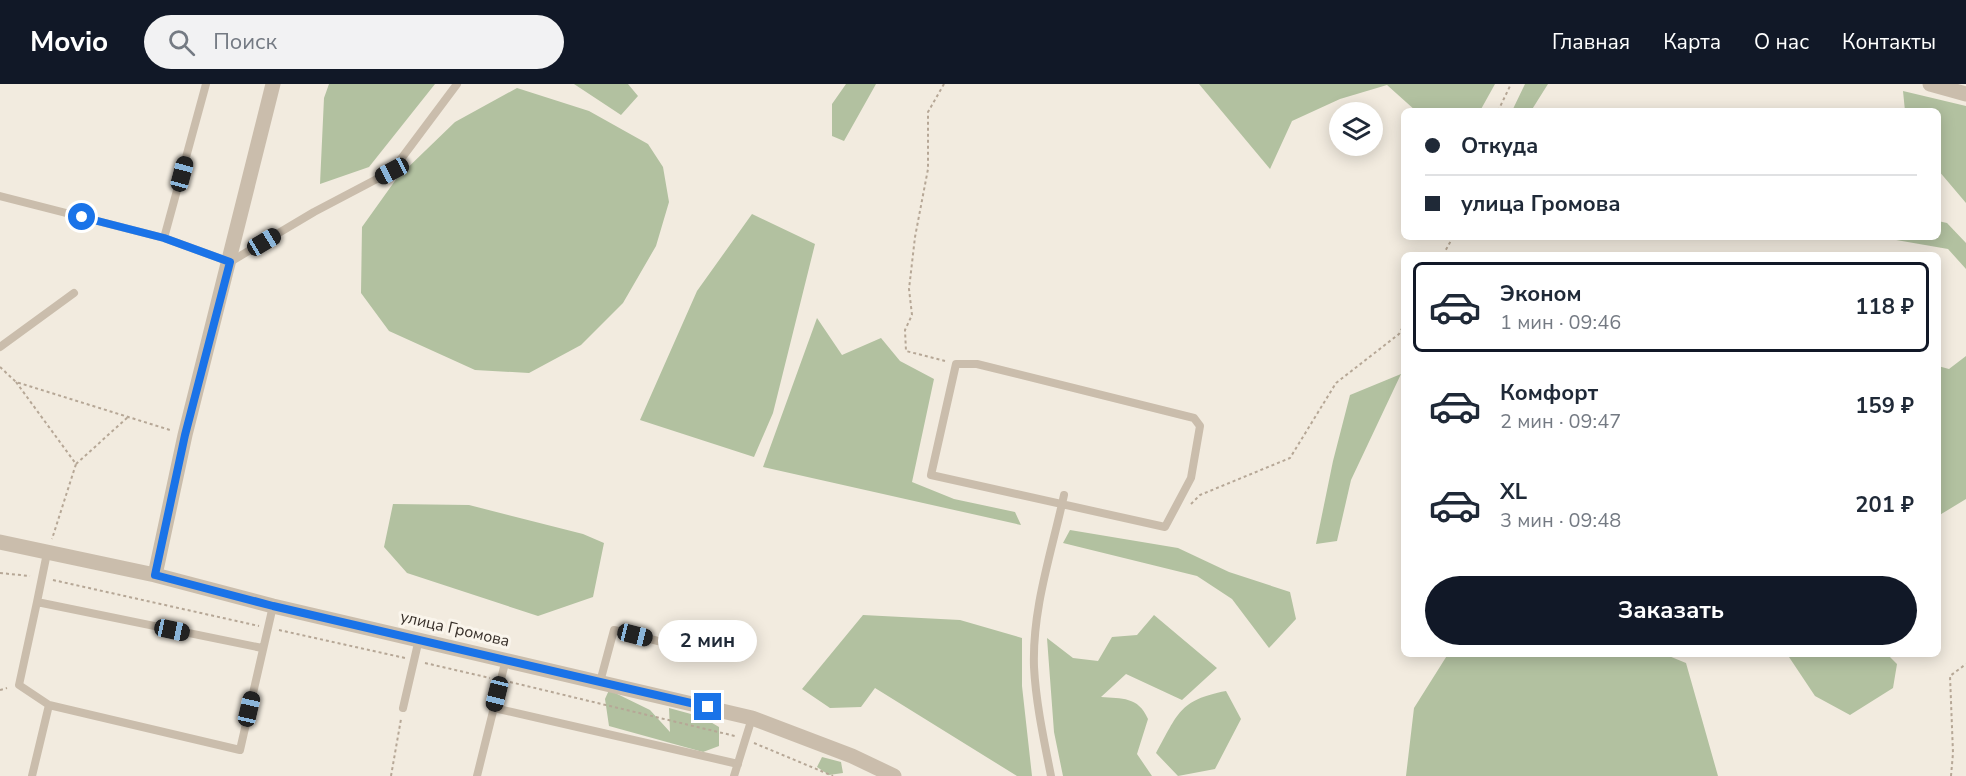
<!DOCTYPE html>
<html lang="ru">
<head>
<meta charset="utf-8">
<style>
  :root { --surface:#fff; --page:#f2f2f3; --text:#1f2937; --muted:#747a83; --line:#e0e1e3; --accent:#111827 }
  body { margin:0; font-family:"Nunito Sans",sans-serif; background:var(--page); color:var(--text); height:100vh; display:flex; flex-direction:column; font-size:22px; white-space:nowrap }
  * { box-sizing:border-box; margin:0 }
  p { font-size:20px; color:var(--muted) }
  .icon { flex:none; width:33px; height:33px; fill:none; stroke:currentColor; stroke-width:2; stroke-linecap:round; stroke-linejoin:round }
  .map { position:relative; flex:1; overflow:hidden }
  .sheet { position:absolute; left:1401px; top:168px; width:540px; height:405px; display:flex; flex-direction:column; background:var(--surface); border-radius:9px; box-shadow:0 3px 15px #0003 }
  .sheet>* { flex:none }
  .hud { position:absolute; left:1401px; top:24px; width:540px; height:132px; border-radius:9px; box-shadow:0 3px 15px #0003; display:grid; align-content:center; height:132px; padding:0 24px; background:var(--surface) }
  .fabs { position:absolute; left:1329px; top:18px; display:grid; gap:12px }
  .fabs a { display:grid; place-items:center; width:54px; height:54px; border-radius:50%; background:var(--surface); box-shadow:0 3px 15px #0003; font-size:30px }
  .end { position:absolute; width:27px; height:27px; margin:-14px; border:8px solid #1a73e8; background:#fff; box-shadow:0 0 0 3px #fff }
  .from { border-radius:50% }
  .bubble { position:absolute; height:42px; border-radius:21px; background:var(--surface); box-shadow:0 3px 15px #0003; font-size:20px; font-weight:700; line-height:42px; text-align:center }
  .car { position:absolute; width:18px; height:36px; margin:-18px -9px; border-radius:8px; box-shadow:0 0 4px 2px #0007; background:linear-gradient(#222 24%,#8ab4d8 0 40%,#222 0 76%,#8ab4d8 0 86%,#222 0) }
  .hud b { display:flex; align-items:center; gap:21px; height:57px; font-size:22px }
  .hud b+b { border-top:2px solid var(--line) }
  .hud i { width:15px; height:15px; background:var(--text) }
  ul { padding:10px 0 0; list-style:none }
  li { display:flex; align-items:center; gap:18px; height:90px; margin:0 12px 9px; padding:0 12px; border:3px solid transparent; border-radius:9px }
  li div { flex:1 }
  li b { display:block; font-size:22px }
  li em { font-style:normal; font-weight:700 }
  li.active { border-color:var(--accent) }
  li>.icon { width:54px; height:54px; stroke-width:1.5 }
  .button { display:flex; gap:12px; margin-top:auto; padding:12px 24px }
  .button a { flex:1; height:69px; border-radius:36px; background:var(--accent); color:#fff; font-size:24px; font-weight:700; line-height:69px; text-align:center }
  header { display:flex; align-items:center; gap:36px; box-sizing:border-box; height:84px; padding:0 30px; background:var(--accent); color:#fff }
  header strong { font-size:28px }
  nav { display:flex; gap:33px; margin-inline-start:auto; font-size:21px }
  .search { width:420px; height:54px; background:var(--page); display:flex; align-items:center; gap:15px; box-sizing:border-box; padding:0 21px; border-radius:33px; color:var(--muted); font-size:22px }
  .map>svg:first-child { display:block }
</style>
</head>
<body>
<header>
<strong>Movio</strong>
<div class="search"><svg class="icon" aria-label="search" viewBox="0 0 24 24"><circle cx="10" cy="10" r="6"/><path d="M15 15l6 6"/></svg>Поиск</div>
<nav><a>Главная</a><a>Карта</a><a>О нас</a><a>Контакты</a></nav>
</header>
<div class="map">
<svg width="1966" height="692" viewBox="0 0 1966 692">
  <rect width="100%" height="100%" fill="#f2ebdf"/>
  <path fill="#b2c1a0" d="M 329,0 L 435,0 L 369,83 L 320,100 L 324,14 Z
    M 574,0 L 628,0 L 638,12 L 621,31 Z
    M 846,0 L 876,0 L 844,57 L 832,52 L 832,20 Z
    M 1199,0 L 1495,0 L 1480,27 L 1416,27 L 1387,1 L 1340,15 L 1292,37 L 1270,85 Z
    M 1525,0 L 1548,0 L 1531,27 L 1512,27 Z
    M 517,4 L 589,27 L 648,60 L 663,83 L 669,118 L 656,162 L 623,219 L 581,261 L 529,289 L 475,286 L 389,247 L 361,209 L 362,143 L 397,94 L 455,38 Z
    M 1903,7 L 1966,22 L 1966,119 L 1938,86 L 1938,27 L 1905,27 Z
    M 752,130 L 815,160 L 773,329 L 754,373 L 640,336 L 697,207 Z
    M 1938,137 L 1947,139 L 1966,159 L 1966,185 L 1948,165 L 1879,153 L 1938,153 Z
    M 817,234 L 842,271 L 881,254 L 900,277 L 934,295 L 912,398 L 954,415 L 1015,428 L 1021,441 L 763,383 Z
    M 1966,272 L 1966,415 L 1938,432 L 1938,282 L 1949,285 Z
    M 1401,290 L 1351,396 L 1337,457 L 1316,460 L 1333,377 L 1350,311 Z
    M 393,420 L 469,421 L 583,450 L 604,459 L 593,513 L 538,532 L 407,489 L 384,463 Z
    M 1070,446 L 1178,464 L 1229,488 L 1290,508 L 1296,535 L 1269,564 L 1232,515 L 1197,492 L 1063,459 Z
    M 863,531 L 960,536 L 1022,554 L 1022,602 L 1032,692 L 1017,692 L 875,604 L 861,623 L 830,624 L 802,605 Z
    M 1154,531 L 1217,584 L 1182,616 L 1126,590 L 1101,613 C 1122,615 1138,612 1148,635 L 1137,670 L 1152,692 L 1063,692 L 1054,648 L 1047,554 L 1073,574 L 1098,577 L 1112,553 L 1137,551 Z
    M 1448,570 L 1664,570 L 1686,579 L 1718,692 L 1406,692 L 1414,624 Z
    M 1787,570 L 1887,570 L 1897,580 L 1893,604 L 1850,631 L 1815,612 Z
    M 609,606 L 650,626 L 670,648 L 669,624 L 702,633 L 719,643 L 719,662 L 703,668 L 609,642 L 605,615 Z
    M 1226,607 L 1241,635 L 1215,685 L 1178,692 L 1156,669 C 1178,630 1179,616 1226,607 Z
    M 822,673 L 841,678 L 843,689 L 829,691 L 817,683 Z"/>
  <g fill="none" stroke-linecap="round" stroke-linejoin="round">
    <path stroke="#b6a796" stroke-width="2" stroke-dasharray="3 3" stroke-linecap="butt" d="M 944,0 L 928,28 L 928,85 L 915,153 L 909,205 L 912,231 L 905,246 L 906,267 L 945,277
      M 1498,27 L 1511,0
      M 1443,171 L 1453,153
      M 0,283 L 16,298 L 170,346
      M 16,298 L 76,380 L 52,455
      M 76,380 L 128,333
      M 1191,420 L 1200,411 L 1290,374 L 1336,299 L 1399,250 L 1404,241
      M 0,489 L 30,492
      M 53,496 L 259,542
      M 279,546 L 405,574
      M 425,579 L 490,594
      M 510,598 L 735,652
      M 0,606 L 7,604
      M 754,659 L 833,692
      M 391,692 L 401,635
      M 1951,692 L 1953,669 L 1950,592 L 1966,580"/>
    <path stroke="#cabdac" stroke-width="8" d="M 0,112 L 164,154 L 230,178 L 314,128 L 392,87 L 457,0
      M 164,154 L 206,0
      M 0,263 L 74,209
      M 956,280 L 977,280 L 1194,334 L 1200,342 L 1191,394 L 1165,443 L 931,391 Z
      M 37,518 L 47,469
      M 262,564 L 37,518 L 19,601 L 49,621 L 240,666 L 273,522
      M 600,598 L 614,546 L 718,572
      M 403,624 L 419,555
      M 494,624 L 738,680
      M 32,692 L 49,621
      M 477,692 L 506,575
      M 734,692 L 752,634
      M 1051,692 C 1044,656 1036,620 1034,583 C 1032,524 1052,467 1064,411"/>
    <path stroke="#cabdac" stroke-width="15" d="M 1930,0 L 1966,10
      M 0,458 L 155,491 L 273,522 L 752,634 L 852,672 L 894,692
      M 155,491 L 185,351 L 273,0"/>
  </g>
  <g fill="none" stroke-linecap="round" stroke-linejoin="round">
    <path stroke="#1a73e8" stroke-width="8" d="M 82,133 L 164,154 L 230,178 L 185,351 L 155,491 L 273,522 L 708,623"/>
  </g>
  <g text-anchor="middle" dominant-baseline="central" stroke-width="6" stroke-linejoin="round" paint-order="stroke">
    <g font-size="16" fill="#38302a" stroke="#faf5ec">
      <text transform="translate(455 545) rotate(13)">улица Громова</text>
    </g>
  </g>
</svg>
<div class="fabs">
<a><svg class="icon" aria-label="layers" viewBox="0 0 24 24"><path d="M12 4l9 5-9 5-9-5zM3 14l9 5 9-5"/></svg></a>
</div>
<i class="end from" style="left:82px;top:133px"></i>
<i class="end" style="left:708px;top:623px"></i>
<div class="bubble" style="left:658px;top:536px;width:99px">2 мин</div>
<i class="car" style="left:392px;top:87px;rotate:242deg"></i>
<i class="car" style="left:182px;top:90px;rotate:15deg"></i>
<i class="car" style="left:264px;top:158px;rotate:59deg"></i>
<i class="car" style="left:172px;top:546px;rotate:102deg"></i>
<i class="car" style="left:635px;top:551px;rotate:104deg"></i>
<i class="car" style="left:497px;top:610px;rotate:194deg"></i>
<i class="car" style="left:249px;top:625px;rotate:13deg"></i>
<div class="hud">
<b><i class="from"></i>Откуда</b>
<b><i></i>улица Громова</b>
</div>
<section class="sheet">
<ul>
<li class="active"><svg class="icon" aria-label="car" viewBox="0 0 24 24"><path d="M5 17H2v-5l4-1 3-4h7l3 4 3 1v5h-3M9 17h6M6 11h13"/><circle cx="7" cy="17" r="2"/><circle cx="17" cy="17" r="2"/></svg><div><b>Эконом</b><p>1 мин · 09:46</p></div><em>118 ₽</em></li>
<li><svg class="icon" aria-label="car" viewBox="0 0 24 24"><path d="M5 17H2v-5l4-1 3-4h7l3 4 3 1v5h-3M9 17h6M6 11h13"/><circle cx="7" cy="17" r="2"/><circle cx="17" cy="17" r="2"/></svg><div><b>Комфорт</b><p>2 мин · 09:47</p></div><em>159 ₽</em></li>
<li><svg class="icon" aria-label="car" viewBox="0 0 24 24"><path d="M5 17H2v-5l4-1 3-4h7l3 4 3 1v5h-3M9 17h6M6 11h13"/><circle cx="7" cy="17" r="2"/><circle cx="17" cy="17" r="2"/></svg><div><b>XL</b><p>3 мин · 09:48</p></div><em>201 ₽</em></li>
</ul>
<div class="button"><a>Заказать</a></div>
</section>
</div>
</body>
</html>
